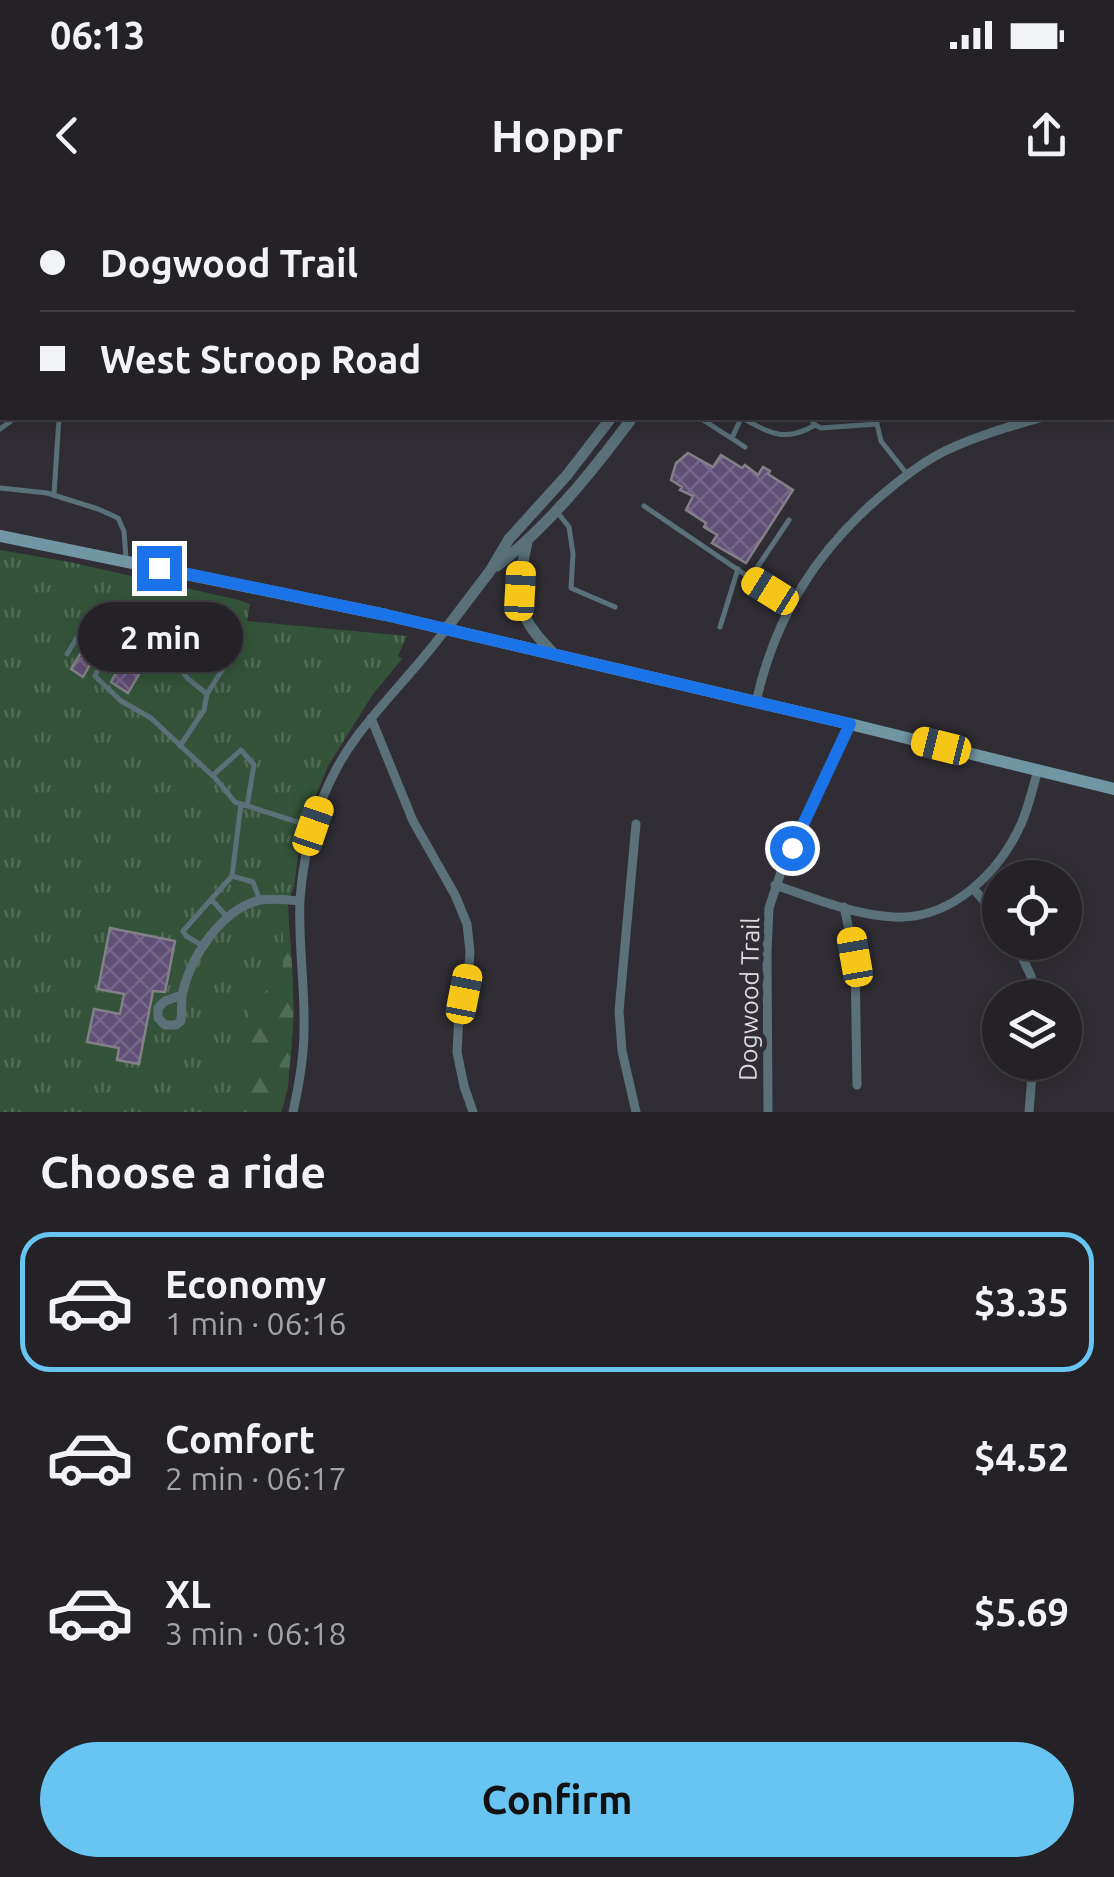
<!DOCTYPE html>
<html lang="en">
<head>
<meta charset="utf-8">
<style>
  :root { --surface:#242227; --page:#2c2a2f; --text:#f1f3f6; --muted:#a3a4a7; --line:#413f44; --accent:#68c4f0 }
  body { margin:0; font-family:Ubuntu,sans-serif; background:var(--page); color:var(--text); height:100vh; display:flex; flex-direction:column; font-size:38px; white-space:nowrap }
  * { box-sizing:border-box; margin:0 }
  p { font-size:32px; color:var(--muted) }
  .icon { flex:none; width:55px; height:55px; fill:none; stroke:currentColor; stroke-width:2; stroke-linecap:round; stroke-linejoin:round }
  .map { position:relative; height:912px; overflow:hidden }
  .drawer { display:flex; flex-direction:column; background:var(--surface); flex:1 }
  .drawer>* { flex:none }
  .banner { position:absolute; left:0px; top:0px; width:1115px; height:220px; box-shadow:0 5px 25px #0003,0 0 0 2px var(--line); display:grid; align-content:center; height:220px; padding:0 40px; background:var(--surface) }
  .tools { position:absolute; left:982px; top:660px; display:grid; gap:20px }
  .tools a { display:grid; place-items:center; width:100px; height:100px; border-radius:50%; background:var(--surface); box-shadow:0 5px 25px #0003,0 0 0 2px var(--line); font-size:50px }
  .end { position:absolute; width:45px; height:45px; margin:-22px; border:12px solid #1a73e8; background:#fff; box-shadow:0 0 0 5px #fff }
  .from { border-radius:50% }
  .bubble { position:absolute; height:70px; border-radius:35px; background:var(--surface); box-shadow:0 5px 25px #0003,0 0 0 2px var(--line); font-size:32px; font-weight:700; line-height:70px; text-align:center }
  .car { position:absolute; width:30px; height:60px; margin:-30px -15px; border-radius:12px; box-shadow:0 0 8px 2px #0007; background:linear-gradient(#f5c518 24%,#345 0 40%,#f5c518 0 76%,#345 0 86%,#f5c518 0) }
  .banner b { display:flex; align-items:center; gap:35px; height:95px; font-size:38px }
  .banner b+b { border-top:2px solid var(--line) }
  .banner i { width:25px; height:25px; background:var(--text) }
  ul { padding:0; list-style:none }
  li { display:flex; align-items:center; gap:30px; height:140px; margin:0 20px 15px; padding:0 20px; border:5px solid transparent; border-radius:30px }
  li div { flex:1 }
  li b { display:block; font-size:38px }
  li em { font-style:normal; font-weight:700 }
  li.selected { border-color:var(--accent) }
  li>.icon { width:90px; height:90px; stroke-width:1.5 }
  h2 { padding:0 40px; font-size:45px; line-height:120px }
  .button { display:flex; gap:20px; margin-top:auto; padding:20px 40px }
  .button a { flex:1; height:115px; border-radius:60px; background:var(--accent); color:#111; font-size:40px; font-weight:700; line-height:115px; text-align:center }
  .status { display:flex; justify-content:space-between; align-items:center; height:70px; padding:0 50px; background:var(--surface); direction:ltr }
  .status svg { height:28px; fill:currentColor }
  header { display:flex; justify-content:space-between; align-items:center; height:130px; padding:0 40px; background:var(--surface); font-size:45px; font-weight:700 }
  .map>svg:first-child { display:block }
</style>
</head>
<body>
<div class="status"><b>06:13</b><svg viewBox="0 0 49 12"><path d="M0 12V9h3v3zM5 12V6h3v6zM10 12V3h3v9zM15 12V0h3v12zM26 1h20v11H26zM47 4h2v5h-2z"/></svg></div>
<header><svg class="icon" aria-label="back" viewBox="0 0 24 24"><path d="M15 5l-7 7 7 7"/></svg>Hoppr<svg class="icon" aria-label="share" viewBox="0 0 24 24"><path d="M12 15V3M7 8l5-5 5 5M5 13v7h14v-7"/></svg></header>
<div class="map">
<svg width="1114" height="912" viewBox="0 0 1114 912">
  <defs>
    <pattern id="grass-tufts" width="24" height="20" patternUnits="userSpaceOnUse" patternTransform="scale(2.5)"><rect width="24" height="20" fill="#33543a"/><path d="M3 7l-1-3M5 7V3M7 7l1-3M15 17l-1-3M17 17v-4M19 17l1-3" fill="none" stroke="#506c56"/></pattern>
    <pattern id="forest-firs" width="22" height="20" patternUnits="userSpaceOnUse" patternTransform="scale(2.5)"><rect width="22" height="20" fill="#33543a"/><path d="M5 1l3.5 6h-7zM16 11l3.5 6h-7z" fill="#506c56"/></pattern>
    <pattern id="building-cross-hatch" width="8" height="8" patternUnits="userSpaceOnUse" patternTransform="scale(2.5)"><rect width="8" height="8" fill="#604f76"/><path d="M0 0l8 8M0 8l8-8" fill="none" stroke="#766889"/></pattern>
  </defs>
  <rect width="100%" height="100%" fill="#302e34"/>
  <path fill="url(#grass-tufts)" d="M 0,350 L 69,362 L 239,400 L 250,404 L 247,421 L 407,436 L 398,456 L 402,459 L 373,494 L 328,566 L 310,610 L 299,649 L 294,686 L 288,704 L 294,813 L 288,886 L 281,912 L 0,912 Z"/>
  <path fill="url(#forest-firs)" d="M 288,719 C 295,780 296,842 284,903 L 281,912 L 247,912 L 247,878 L 241,863 L 245,827 L 254,800 L 273,786 L 283,772 L 283,725 L 285,720 Z"/>
  <path fill="url(#building-cross-hatch)" stroke="#838087" stroke-width="2.5" d="M 688,253 L 713,267 L 721,255 L 742,268 L 745,265 L 758,275 L 763,267 L 770,271 L 768,274 L 793,290 L 746,363 L 712,343 L 717,335 L 704,327 L 706,323 L 686,310 L 693,296 L 680,290 L 682,287 L 671,280 L 676,263 Z
    M 143,424 L 181,448 L 167,471 L 148,459 L 128,493 L 111,482 Z
    M 97,426 L 108,433 L 83,477 L 71,469 Z
    M 110,728 L 175,741 L 165,792 L 153,791 L 139,864 L 117,860 L 119,848 L 87,842 L 94,809 L 120,814 L 124,794 L 98,789 Z"/>
  <g fill="none" stroke-linecap="round" stroke-linejoin="round">
    <path stroke="#5a7179" stroke-width="5" d="M 800,0 L 801,2
      M 864,0 L 870,2
      M 939,0 L 945,2
      M 966,0 L 966,2
      M 669,2 L 670,0
      M 700,218 L 745,247
      M 742,218 C 770,233 785,243 815,225
      M 810,218 L 815,225 L 821,228 L 877,224 L 877,218
      M 877,224 L 881,241 L 907,274
      M 0,229 L 15,218
      M 732,238 L 741,218
      M 0,288 L 47,293 L 98,309 L 118,318 L 124,331 L 126,358
      M 54,294 L 59,218
      M 644,306 L 750,378 L 790,403
      M 558,313 L 569,327 L 573,354 L 571,388 L 615,407
      M 750,378 L 789,320
      M 720,427 L 738,369
      M 67,454 L 86,423 L 98,416 L 118,427 L 95,476 L 121,501 L 151,518 L 215,578 L 235,602 L 313,627
      M 180,546 L 204,510 L 207,494 L 187,478 L 180,467 L 193,448 L 226,464 L 207,494
      M 213,575 L 241,550 L 254,565 L 247,606
      M 232,676 L 253,682 L 260,701
      M 211,699 L 228,718
      M 203,746 L 186,736 L 183,731 L 232,676 L 241,604"/>
    <path stroke="#5a7179" stroke-width="9" d="M 412,0 L 416,2
      M 528,0 L 532,2
      M 1112,174 L 1114,172
      M 756,502 C 775,417 816,351 882,295 C 902,278 922,262 945,251 C 976,236 1008,227 1040,218
      M 371,518 L 413,621 L 455,695 L 467,724 L 470,752 L 469,767 L 459,814 L 457,852 L 464,886 L 473,912
      M 636,624 L 619,811 L 622,851 L 636,912
      M 775,685 C 813,698 854,715 894,717 C 952,720 1000,672 1022,622 C 1029,605 1033,587 1038,570
      M 973,688 L 1000,720
      M 844,707 L 855,757 L 857,885
      M 1015,742 L 1031,776 L 1035,798
      M 182,795 C 190,758 221,709 260,700 C 273,698 287,700 300,701
      M 182,795 L 181,821 L 176,825 L 165,825 L 158,818 L 158,808 L 165,801 Z
      M 293,912 C 299,885 304,857 304,829 C 305,785 298,742 300,699 C 304,641 323,581 358,535 C 386,498 419,466 446,429
      M 768,912 L 767,752 L 769,708 L 783,666 L 802,629 L 850,524
      M 1029,912 L 1033,862"/>
    <path stroke="#5a7179" stroke-width="11" d="M 719,2 L 720,0
      M 736,2 L 737,0
      M 527,342 C 522,368 513,398 528,422 C 534,434 545,444 554,454
      M 497,366 C 550,324 592,272 632,218
      M 446,429 L 490,371 L 509,339 L 567,275 L 611,218"/>
    <path stroke="#7196a3" stroke-width="12" d="M 0,336 L 386,415 L 850,524 L 1114,589"/>
  </g>
  <g fill="none" stroke-linecap="round" stroke-linejoin="round">
    <path stroke="#1a73e8" stroke-width="12" d="M 159,368 L 386,415 L 850,524 L 792,648"/>
  </g>
  <g text-anchor="middle" dominant-baseline="central" stroke-width="10" stroke-linejoin="round" paint-order="stroke">
    <g font-size="25" fill="#dcdade" stroke="#302e34">
      <text transform="translate(749 799) rotate(-89)">Dogwood Trail</text>
    </g>
  </g>
</svg>
<div class="tools">
<a><svg class="icon" aria-label="locate" viewBox="0 0 24 24"><circle cx="12" cy="12" r="6"/><path d="M12 2v4M12 18v4M2 12h4M18 12h4"/></svg></a>
<a><svg class="icon" aria-label="layers" viewBox="0 0 24 24"><path d="M12 4l9 5-9 5-9-5zM3 14l9 5 9-5"/></svg></a>
</div>
<i class="end from" style="left:792px;top:648px"></i>
<i class="end" style="left:159px;top:368px"></i>
<div class="bubble" style="left:78px;top:402px;width:165px">2 min</div>
<i class="car" style="left:520px;top:391px;rotate:3deg"></i>
<i class="car" style="left:770px;top:391px;rotate:302deg"></i>
<i class="car" style="left:941px;top:546px;rotate:284deg"></i>
<i class="car" style="left:313px;top:626px;rotate:19deg"></i>
<i class="car" style="left:855px;top:757px;rotate:350deg"></i>
<i class="car" style="left:464px;top:794px;rotate:11deg"></i>
<div class="banner">
<b><i class="from"></i>Dogwood Trail</b>
<b><i></i>West Stroop Road</b>
</div>
</div>
<section class="drawer">
<h2>Choose a ride</h2>
<ul>
<li class="selected"><svg class="icon" aria-label="car" viewBox="0 0 24 24"><path d="M5 17H2v-5l4-1 3-4h7l3 4 3 1v5h-3M9 17h6M6 11h13"/><circle cx="7" cy="17" r="2"/><circle cx="17" cy="17" r="2"/></svg><div><b>Economy</b><p>1 min · 06:16</p></div><em>$3.35</em></li>
<li><svg class="icon" aria-label="car" viewBox="0 0 24 24"><path d="M5 17H2v-5l4-1 3-4h7l3 4 3 1v5h-3M9 17h6M6 11h13"/><circle cx="7" cy="17" r="2"/><circle cx="17" cy="17" r="2"/></svg><div><b>Comfort</b><p>2 min · 06:17</p></div><em>$4.52</em></li>
<li><svg class="icon" aria-label="car" viewBox="0 0 24 24"><path d="M5 17H2v-5l4-1 3-4h7l3 4 3 1v5h-3M9 17h6M6 11h13"/><circle cx="7" cy="17" r="2"/><circle cx="17" cy="17" r="2"/></svg><div><b>XL</b><p>3 min · 06:18</p></div><em>$5.69</em></li>
</ul>
<div class="button"><a>Confirm</a></div>
</section>
</body>
</html>
